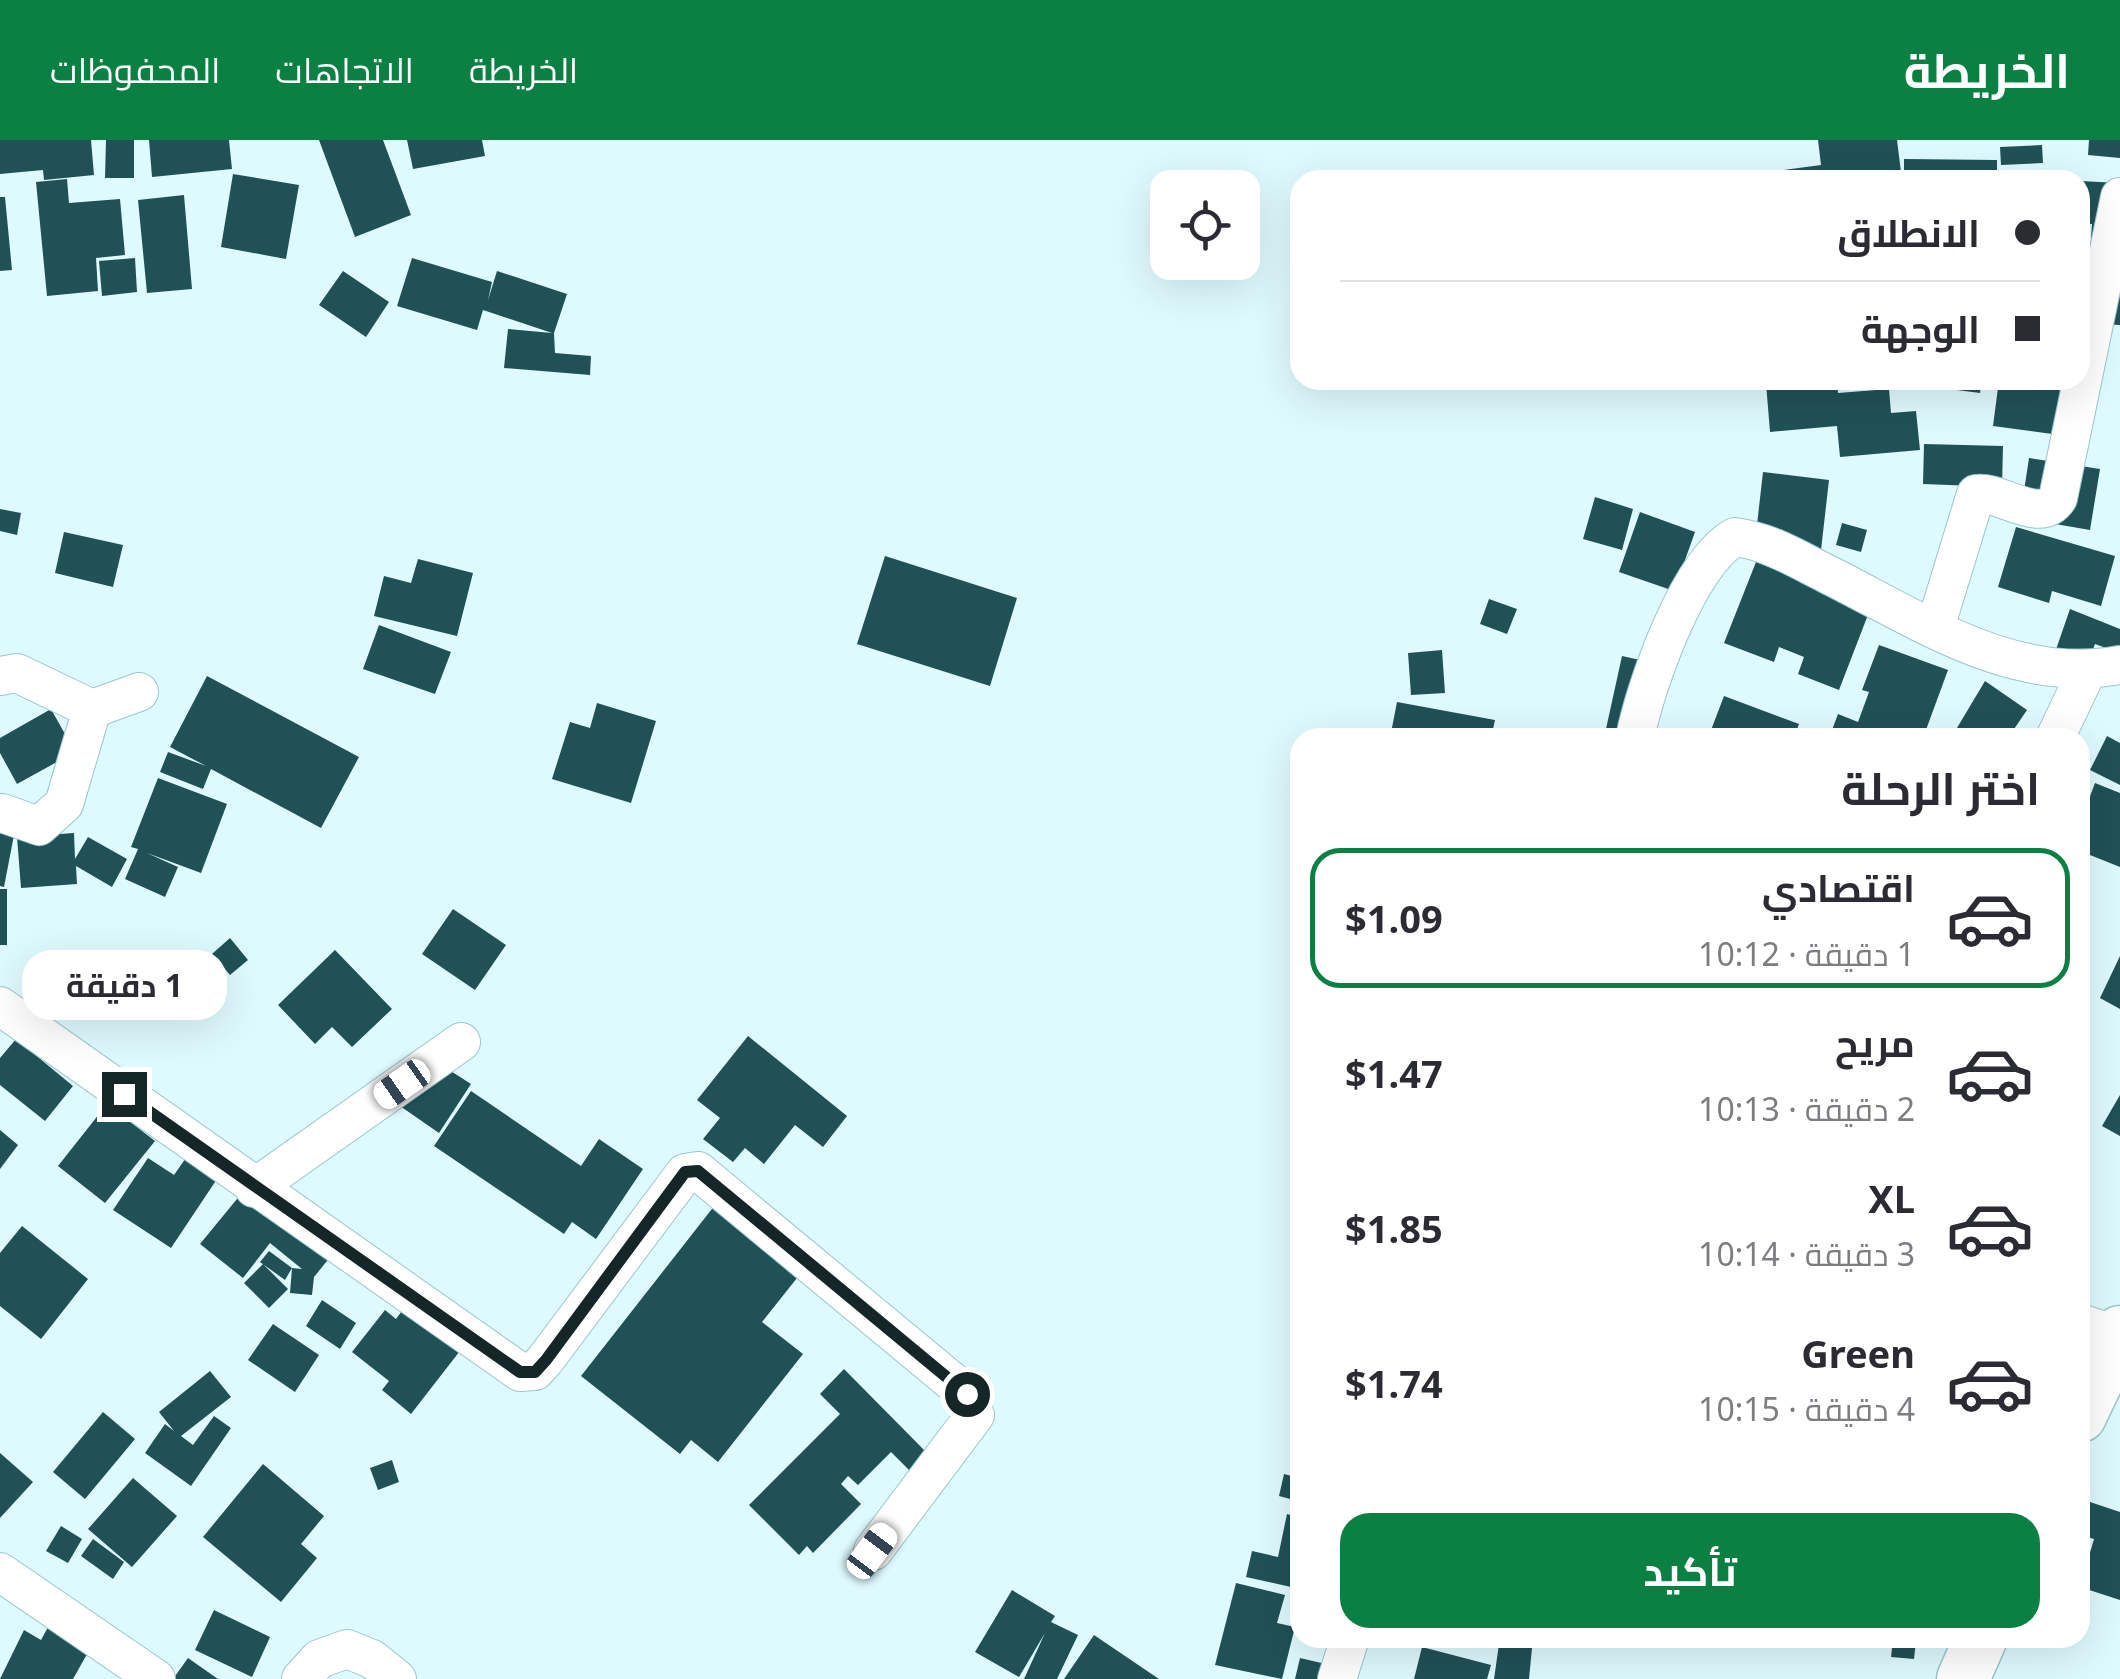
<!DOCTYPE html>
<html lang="ar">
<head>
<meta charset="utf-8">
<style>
  :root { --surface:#fff; --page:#f2f2f3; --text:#2b2b33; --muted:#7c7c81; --line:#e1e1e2; --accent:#0b8043 }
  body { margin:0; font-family:"Noto Sans",Cairo,sans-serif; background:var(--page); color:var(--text); direction:rtl; height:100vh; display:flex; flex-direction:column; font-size:38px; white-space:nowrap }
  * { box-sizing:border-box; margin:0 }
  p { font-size:32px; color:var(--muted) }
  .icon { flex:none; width:55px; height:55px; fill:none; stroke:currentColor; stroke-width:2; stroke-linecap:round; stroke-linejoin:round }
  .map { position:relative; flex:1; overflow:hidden; direction:ltr }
  .panel { position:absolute; left:1290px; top:588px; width:800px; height:920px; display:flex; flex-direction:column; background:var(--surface); border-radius:30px; box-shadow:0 10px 40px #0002; direction:rtl }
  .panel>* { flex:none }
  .top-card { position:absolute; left:1290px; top:30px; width:800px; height:220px; border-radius:30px; box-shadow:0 10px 40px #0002; direction:rtl; display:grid; align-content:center; height:220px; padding:0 50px; background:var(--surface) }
  .fabs { position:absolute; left:1150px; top:30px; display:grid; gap:20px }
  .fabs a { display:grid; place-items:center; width:110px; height:110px; border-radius:20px; background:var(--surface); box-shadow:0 10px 40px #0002; font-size:50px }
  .end { position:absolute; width:45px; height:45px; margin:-22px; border:12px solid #142628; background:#fff; box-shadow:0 0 0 5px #fff }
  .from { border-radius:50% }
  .bubble { position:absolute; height:70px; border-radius:30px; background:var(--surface); box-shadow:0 10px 40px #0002; font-size:32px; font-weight:700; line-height:70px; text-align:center; direction:rtl }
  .car { position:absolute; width:30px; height:60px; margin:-30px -15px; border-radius:12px; box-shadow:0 0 8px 2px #0007; background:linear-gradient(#fff 24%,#345 0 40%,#fff 0 76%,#345 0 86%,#fff 0) }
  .top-card b { display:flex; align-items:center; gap:35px; height:95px; font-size:38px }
  .top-card b+b { border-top:2px solid var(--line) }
  .top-card i { width:25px; height:25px; background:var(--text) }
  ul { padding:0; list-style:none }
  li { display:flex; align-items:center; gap:30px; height:140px; margin:0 20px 15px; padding:0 30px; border:5px solid transparent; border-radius:30px }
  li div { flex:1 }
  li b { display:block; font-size:38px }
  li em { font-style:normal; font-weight:700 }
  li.selected { border-color:var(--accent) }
  li>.icon { width:90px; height:90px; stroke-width:1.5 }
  h2 { padding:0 50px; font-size:45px; line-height:120px }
  .cta { display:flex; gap:20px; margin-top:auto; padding:20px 50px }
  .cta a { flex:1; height:115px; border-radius:30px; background:var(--accent); color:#fff; font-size:40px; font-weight:700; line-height:115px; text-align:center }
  header { display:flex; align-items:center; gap:60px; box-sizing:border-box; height:140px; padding:0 50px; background:var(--accent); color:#fff }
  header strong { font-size:48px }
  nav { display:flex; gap:55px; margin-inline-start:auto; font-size:35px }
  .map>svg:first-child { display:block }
</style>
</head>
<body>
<header>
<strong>الخريطة</strong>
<nav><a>الخريطة</a><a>الاتجاهات</a><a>المحفوظات</a></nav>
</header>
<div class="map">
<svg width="2120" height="1539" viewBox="0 0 2120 1539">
  <rect width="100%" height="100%" fill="#dffafe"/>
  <path fill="#205157" d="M 0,0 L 91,0 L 94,35 L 44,40 L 43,30 L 0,34 Z
    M 106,0 L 134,0 L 134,38 L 105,38 Z
    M 149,0 L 229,0 L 232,29 L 152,37 Z
    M 319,0 L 383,0 L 411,75 L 355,97 Z
    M 407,0 L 482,0 L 485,16 L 413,29 Z
    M 1818,0 L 1897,0 L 1902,40 L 1711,40 L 1821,25 Z
    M 2089,0 L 2120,0 L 2120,18 L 2088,15 Z
    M 2042,5 L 2043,23 L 2001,25 L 2000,7 Z
    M 1904,19 L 1997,20 L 1997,34 L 2043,35 L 2043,40 L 1904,40 Z
    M 233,34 L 299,45 L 286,119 L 221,107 Z
    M 67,39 L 69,63 L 120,59 L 125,115 L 96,118 L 98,151 L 47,156 L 36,42 Z
    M 2080,41 L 2120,43 L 2120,185 L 2080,183 L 2080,113 L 2090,114 L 2092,84 L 2080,84 Z
    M 184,55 L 192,149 L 147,153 L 138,60 Z
    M 0,57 L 5,57 L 12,130 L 0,131 Z
    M 135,118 L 137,152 L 102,156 L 99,121 Z
    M 412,118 L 492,142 L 488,160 L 497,131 L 567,154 L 554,193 L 555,213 L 591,216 L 590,235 L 504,228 L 508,189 L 552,193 L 483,170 L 477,190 L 397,166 Z
    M 343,131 L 389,162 L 366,197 L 319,165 Z
    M 1837,240 L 1838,253 L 1889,249 L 1891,273 L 1916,271 L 1920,310 L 1840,317 L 1837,286 L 1770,292 L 1766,243 Z
    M 1919,240 L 1982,240 L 1980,253 L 1918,245 Z
    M 1999,240 L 2082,240 L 2075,297 L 1993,286 Z
    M 1924,304 L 2003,306 L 2002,347 L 1923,344 Z
    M 2029,318 L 2100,329 L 2090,390 L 2020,378 Z
    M 1763,332 L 1829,340 L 1820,419 L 1754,411 Z
    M 1595,357 L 1633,369 L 1622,410 L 1583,399 Z
    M 0,369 L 21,373 L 17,395 L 0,391 Z
    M 1640,372 L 1695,392 L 1674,451 L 1619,432 Z
    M 1842,383 L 1867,390 L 1861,412 L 1836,405 Z
    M 2016,387 L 2115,416 L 2101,466 L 2052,451 L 2049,463 L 1998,447 Z
    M 64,392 L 123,405 L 113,447 L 55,433 Z
    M 885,416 L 1017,458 L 990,546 L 857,504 Z
    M 418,419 L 473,433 L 457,496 L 374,476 L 384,436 L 411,443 Z
    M 1756,422 L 1871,467 L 1839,550 L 1798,534 L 1804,517 L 1779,507 L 1774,522 L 1724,503 Z
    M 1489,459 L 1517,469 L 1507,494 L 1480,484 Z
    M 2070,469 L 2120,489 L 2120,513 L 2095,504 L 2084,533 L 2052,521 Z
    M 379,485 L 451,512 L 435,554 L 363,529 Z
    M 1879,505 L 1948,530 L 1923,598 L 1829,598 L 1838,574 L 1858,582 L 1869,552 L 1862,550 Z
    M 1442,510 L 1445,553 L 1411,555 L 1408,513 Z
    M 1622,516 L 1663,525 L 1647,598 L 1604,598 Z
    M 207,536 L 359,617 L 321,688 L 211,629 L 203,649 L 160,632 L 168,612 L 206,626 L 170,607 Z
    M 1985,541 L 2027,570 L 2008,598 L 1951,598 Z
    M 1724,556 L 1799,584 L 1794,598 L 1708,598 Z
    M 1397,562 L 1495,580 L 1491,598 L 1390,598 Z
    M 597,563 L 656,581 L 631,663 L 552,639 L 570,582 L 590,588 Z
    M 51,569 L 75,612 L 17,644 L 0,613 L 0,598 Z
    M 2107,596 L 2120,603 L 2120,645 L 2090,630 Z
    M 158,638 L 227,664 L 201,733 L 147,713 L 178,727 L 165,757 L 125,739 L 138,709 L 131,707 Z
    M 2095,643 L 2120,653 L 2120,727 L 2080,711 L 2080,683 Z
    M 0,692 L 14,695 L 4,747 L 0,746 Z
    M 74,693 L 75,719 L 88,697 L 127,719 L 112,747 L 76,726 L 77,744 L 21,748 L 17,697 Z
    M 0,749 L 7,749 L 7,805 L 0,805 Z
    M 453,769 L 506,805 L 475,850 L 422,814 Z
    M 230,798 L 248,820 L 230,835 L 212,814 Z
    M 335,810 L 392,869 L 352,907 L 332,887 L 315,904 L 278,865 Z
    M 2120,816 L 2120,869 L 2100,858 Z
    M 748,896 L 847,976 L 823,1007 L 795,985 L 764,1024 L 745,1008 L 733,1022 L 703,999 L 720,978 L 697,960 Z
    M 16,899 L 73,946 L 45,981 L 0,945 L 0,918 Z
    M 432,919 L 471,944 L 439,993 L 400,966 Z
    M 471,951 L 581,1026 L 599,999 L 643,1029 L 596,1099 L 572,1082 L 564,1094 L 434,1006 Z
    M 2120,955 L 2120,996 L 2102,986 Z
    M 107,964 L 155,1001 L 105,1063 L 58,1026 Z
    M 0,990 L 18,1005 L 0,1029 Z
    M 190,1012 L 221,1033 L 171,1108 L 113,1070 L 148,1018 L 174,1035 Z
    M 246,1048 L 331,1116 L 314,1137 L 312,1155 L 290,1153 L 292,1128 L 285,1140 L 260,1122 L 269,1111 L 292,1128 L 302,1129 L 270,1103 L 243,1138 L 200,1104 Z
    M 715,1065 L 801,1133 L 762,1182 L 803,1214 L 718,1322 L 691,1300 L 680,1314 L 581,1236 Z
    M 22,1086 L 88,1139 L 41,1199 L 0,1166 L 0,1113 Z
    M 263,1124 L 288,1149 L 269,1168 L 244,1143 Z
    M 322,1160 L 356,1183 L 340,1209 L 306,1186 Z
    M 407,1164 L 463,1207 L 411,1274 L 382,1250 L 389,1241 L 352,1212 L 385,1170 L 396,1179 Z
    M 273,1184 L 319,1215 L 295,1252 L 248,1220 Z
    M 844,1229 L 928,1314 L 911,1332 L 891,1312 L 858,1345 L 848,1336 L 841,1344 L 861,1364 L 813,1413 L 807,1406 L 799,1415 L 749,1365 L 840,1274 L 820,1254 Z
    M 210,1231 L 231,1257 L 181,1296 L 193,1305 L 214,1276 L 231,1288 L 191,1346 L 145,1313 L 165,1284 L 174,1291 L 159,1272 Z
    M 103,1272 L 135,1299 L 85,1359 L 53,1332 Z
    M 0,1313 L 33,1342 L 0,1378 Z
    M 392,1320 L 399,1342 L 378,1350 L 370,1328 Z
    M 263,1324 L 324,1376 L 301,1404 L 317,1418 L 281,1462 L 203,1397 Z
    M 1284,1334 L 1300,1338 L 1294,1360 L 1279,1356 Z
    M 133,1338 L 177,1376 L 132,1427 L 88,1389 Z
    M 1300,1355 L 1300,1449 L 1246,1437 L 1252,1411 L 1278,1417 L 1287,1374 L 1294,1376 Z
    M 2090,1362 L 2120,1372 L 2120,1460 L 2080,1447 L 2094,1399 L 2080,1395 Z
    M 61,1386 L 82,1399 L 68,1423 L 46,1411 Z
    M 93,1399 L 124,1422 L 113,1439 L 81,1416 Z
    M 1236,1443 L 1285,1455 L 1277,1483 L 1295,1487 L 1282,1539 L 1215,1525 Z
    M 1012,1450 L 1055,1476 L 1051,1482 L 1078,1495 L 1057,1539 L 1024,1539 L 1045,1493 L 1019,1537 L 975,1512 Z
    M 59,1467 L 100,1491 L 73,1539 L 0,1539 L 24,1490 L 41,1500 Z
    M 214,1470 L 270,1497 L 252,1537 L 195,1510 Z
    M 1094,1495 L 1159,1539 L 1064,1539 Z
    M 1893,1499 L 1916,1501 L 1914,1519 L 1891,1517 Z
    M 1499,1504 L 1532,1508 L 1529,1539 L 1494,1539 Z
    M 1422,1507 L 1491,1525 L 1487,1539 L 1414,1539 Z
    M 188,1518 L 218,1539 L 173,1539 Z
    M 1300,1518 L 1356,1531 L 1354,1539 L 1295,1539 Z"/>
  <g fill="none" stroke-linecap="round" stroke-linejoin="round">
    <g stroke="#99c6cd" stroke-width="40">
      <path id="street" d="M 1935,488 L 1976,354 C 2001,350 2040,386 2058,358 L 2120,57
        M 0,536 L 17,533 L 92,569 L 139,552
        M 1635,598 C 1645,547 1688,423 1735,397 C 1768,401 1797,419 1827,434 C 1919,480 2013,545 2120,525
        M 2055,598 L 2087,531
        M 2,673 L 39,686 L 64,664 L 92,569
        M 0,866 L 520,1232 L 535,1231 L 545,1220 L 685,1033 L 698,1031 L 967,1254 L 975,1275 L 873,1411
        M 254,1048 L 461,902
        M 2080,1183 L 2116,1195
        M 0,1432 L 156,1539
        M 301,1539 L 319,1519 L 347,1509 L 372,1519 L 397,1539
        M 1337,1539 L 1350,1498"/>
    </g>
    <g stroke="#99c6cd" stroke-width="55">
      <path id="secondary" d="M 2080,1276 L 2120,1192
        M 1963,1539 L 1981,1498"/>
    </g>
    <use href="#street" stroke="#fff" stroke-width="38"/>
    <use href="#secondary" stroke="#fff" stroke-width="52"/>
  </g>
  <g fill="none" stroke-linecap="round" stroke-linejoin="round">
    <path stroke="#142628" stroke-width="12" d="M 124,954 L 520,1232 L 535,1232 L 546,1220 L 685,1032 L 698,1031 L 967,1254"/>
  </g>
</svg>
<div class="fabs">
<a><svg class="icon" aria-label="locate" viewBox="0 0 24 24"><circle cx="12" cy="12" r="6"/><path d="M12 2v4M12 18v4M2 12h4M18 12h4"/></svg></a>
</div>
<i class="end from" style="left:967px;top:1254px"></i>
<i class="end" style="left:124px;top:954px"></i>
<div class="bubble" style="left:22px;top:810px;width:205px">1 دقيقة</div>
<i class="car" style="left:402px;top:944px;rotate:235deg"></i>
<i class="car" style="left:872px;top:1411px;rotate:37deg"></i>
<div class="top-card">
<b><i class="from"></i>الانطلاق</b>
<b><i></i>الوجهة</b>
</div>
<section class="panel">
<h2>اختر الرحلة</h2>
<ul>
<li class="selected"><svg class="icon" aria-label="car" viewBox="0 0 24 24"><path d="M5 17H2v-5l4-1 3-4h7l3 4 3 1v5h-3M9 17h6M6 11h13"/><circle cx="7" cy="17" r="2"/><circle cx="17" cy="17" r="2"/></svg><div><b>اقتصادي</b><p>1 دقيقة · 10:12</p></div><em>$1.09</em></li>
<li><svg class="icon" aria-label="car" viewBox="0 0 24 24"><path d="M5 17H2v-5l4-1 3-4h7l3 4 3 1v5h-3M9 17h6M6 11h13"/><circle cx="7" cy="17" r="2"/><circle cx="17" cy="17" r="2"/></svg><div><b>مريح</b><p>2 دقيقة · 10:13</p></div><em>$1.47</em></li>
<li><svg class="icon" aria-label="car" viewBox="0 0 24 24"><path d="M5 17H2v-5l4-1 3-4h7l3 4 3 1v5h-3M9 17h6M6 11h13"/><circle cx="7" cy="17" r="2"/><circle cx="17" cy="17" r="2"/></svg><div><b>XL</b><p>3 دقيقة · 10:14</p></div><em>$1.85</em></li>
<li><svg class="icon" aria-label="car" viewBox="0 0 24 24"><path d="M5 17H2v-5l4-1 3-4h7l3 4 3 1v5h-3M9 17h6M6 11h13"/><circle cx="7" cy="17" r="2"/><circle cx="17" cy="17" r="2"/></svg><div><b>Green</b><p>4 دقيقة · 10:15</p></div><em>$1.74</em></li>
</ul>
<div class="cta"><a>تأكيد</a></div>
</section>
</div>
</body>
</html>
